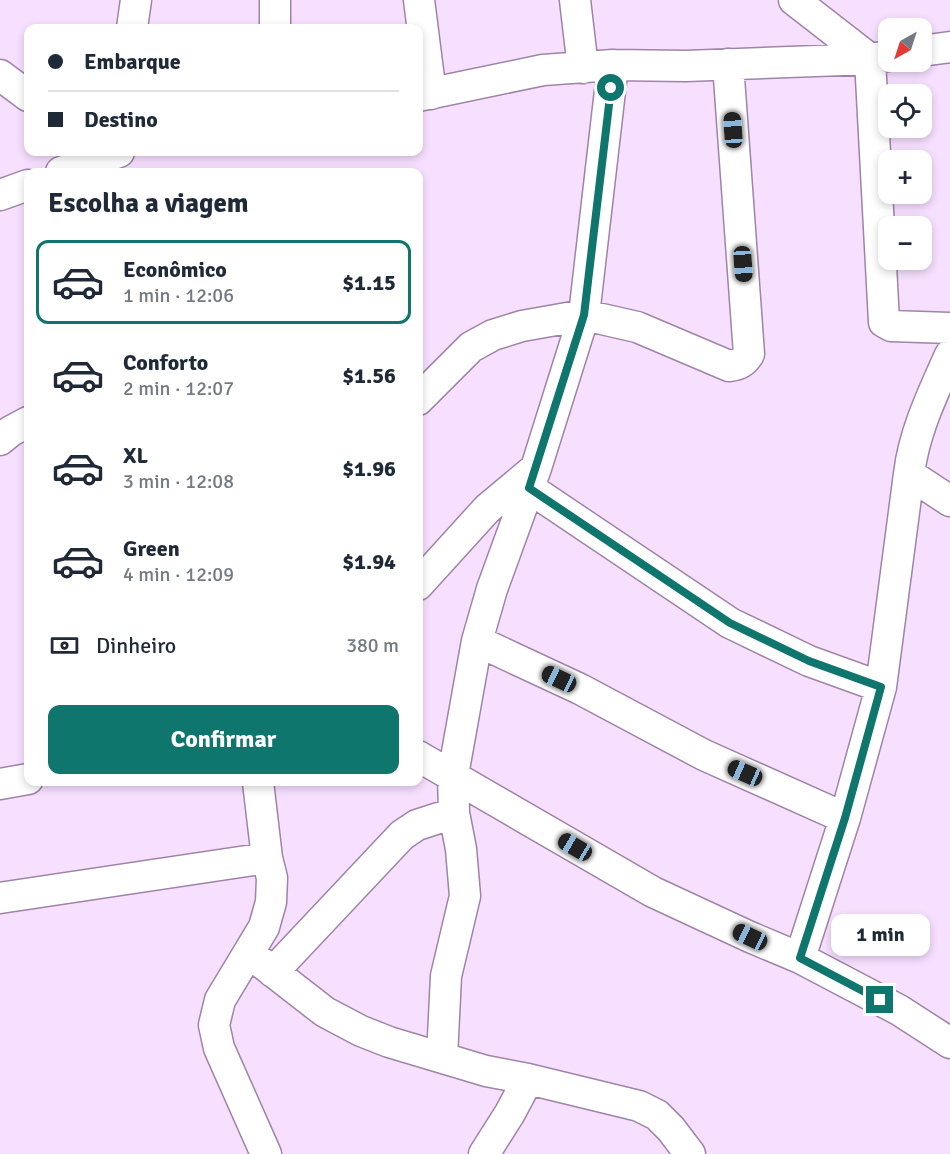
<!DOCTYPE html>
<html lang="pt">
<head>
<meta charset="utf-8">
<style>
  :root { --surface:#fff; --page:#f2f2f3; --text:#1f2937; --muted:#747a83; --line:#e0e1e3; --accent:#0f766e }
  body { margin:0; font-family:Signika,sans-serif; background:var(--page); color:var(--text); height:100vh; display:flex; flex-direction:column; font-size:22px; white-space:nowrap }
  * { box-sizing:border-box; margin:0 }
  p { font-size:20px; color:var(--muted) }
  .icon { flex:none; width:33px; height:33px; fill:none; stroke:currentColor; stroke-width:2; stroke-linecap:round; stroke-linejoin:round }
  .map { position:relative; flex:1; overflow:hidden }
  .side { position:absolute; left:24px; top:168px; width:399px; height:618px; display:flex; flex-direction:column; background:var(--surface); border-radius:12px; box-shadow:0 3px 9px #0003 }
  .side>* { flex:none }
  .top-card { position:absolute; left:24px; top:24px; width:399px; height:132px; border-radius:12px; box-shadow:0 3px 9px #0003; display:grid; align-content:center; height:132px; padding:0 24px; background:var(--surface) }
  .needle { width:39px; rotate:219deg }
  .tools { position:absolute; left:878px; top:18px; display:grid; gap:12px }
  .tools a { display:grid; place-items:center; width:54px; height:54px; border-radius:12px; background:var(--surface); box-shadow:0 3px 9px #0003; font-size:30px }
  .end { position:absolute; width:27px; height:27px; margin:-14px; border:8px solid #0f766e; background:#fff; box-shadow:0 0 0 3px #fff }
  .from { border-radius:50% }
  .bubble { position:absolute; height:42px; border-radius:12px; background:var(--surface); box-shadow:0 3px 9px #0003; font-size:20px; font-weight:700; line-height:42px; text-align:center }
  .car { position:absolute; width:18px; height:36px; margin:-18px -9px; border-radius:8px; box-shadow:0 0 4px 2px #0007; background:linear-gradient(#222 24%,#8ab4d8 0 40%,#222 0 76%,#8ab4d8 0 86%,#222 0) }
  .top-card b { display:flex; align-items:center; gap:21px; height:57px; font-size:22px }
  .top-card b+b { border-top:2px solid var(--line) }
  .top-card i { width:15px; height:15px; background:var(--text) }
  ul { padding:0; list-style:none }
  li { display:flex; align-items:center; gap:18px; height:84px; margin:0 12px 9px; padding:0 12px; border:3px solid transparent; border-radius:12px }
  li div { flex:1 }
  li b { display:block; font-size:22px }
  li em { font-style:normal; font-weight:700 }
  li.active { border-color:var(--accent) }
  li>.icon { width:54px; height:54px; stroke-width:1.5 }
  h2 { padding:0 24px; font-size:27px; line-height:72px }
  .pay { display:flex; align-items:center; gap:15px; height:66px; padding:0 24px; font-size:22px }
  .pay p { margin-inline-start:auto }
  .primary-button { display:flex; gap:12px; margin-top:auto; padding:12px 24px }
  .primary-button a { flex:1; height:69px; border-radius:12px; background:var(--accent); color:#fff; font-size:24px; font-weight:700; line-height:69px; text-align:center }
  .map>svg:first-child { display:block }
</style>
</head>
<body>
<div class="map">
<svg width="950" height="1154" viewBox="0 0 950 1154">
  <rect width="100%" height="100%" fill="#f7e0ff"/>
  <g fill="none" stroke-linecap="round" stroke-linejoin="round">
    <g stroke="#9e84a7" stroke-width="33">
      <path id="minor" d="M 275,0 L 275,28
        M 419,0 L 431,94
        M 575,0 L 583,68
        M 794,0 L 870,59 L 884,322 L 891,326 L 950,328
        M 132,28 L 136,0
        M 921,51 L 950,47
        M 0,75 L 28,96
        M 418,96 L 543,70 L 613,65 L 686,66 L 870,59 L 888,56
        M 61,172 L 119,152
        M 0,195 L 28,185
        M 950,355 C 933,393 914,432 909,474 L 950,501
        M 418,400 L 471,347 L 493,335 L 522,326 L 584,315 L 637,327 L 729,366 C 739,365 744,362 749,354 L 728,64
        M 0,440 L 11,431 L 28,422
        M 529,488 L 730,623 L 809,661 L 881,687
        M 418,585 L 487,509 L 536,468
        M 477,641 L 580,689 L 704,755 L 845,818
        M 418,756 L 653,892 L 750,937 L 800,958 L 899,1010 L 950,1043
        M 258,782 L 267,858 L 272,878 L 271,902 L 264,927 L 220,1000 L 214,1025 L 219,1048 L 266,1154
        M 0,784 L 28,779
        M 0,898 L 267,858
        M 249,953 L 325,1012 L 361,1031 L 389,1042 L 486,1071 L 528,1079 L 639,1106 L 657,1115 L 671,1129 L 690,1154
        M 800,958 L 845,818 L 881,687 L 909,474
        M 273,972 L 402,835 L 417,825 L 454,813
        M 442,1057 L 446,976 L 465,896 L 461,849 L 454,813 L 453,775 L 477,641 L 492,589 L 536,468 L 584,315 L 613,65
        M 484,1154 L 510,1113 L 528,1079"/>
    </g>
    <use href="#minor" stroke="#fff" stroke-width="30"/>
  </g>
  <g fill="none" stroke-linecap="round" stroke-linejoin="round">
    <path stroke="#0f766e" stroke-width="8" d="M 611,88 L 584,315 L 529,488 L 730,623 L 809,661 L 881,687 L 845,818 L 800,958 L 880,1000"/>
  </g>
</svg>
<div class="tools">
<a><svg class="needle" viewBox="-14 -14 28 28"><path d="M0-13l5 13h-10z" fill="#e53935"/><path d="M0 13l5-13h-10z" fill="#747a83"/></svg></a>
<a><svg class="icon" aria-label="locate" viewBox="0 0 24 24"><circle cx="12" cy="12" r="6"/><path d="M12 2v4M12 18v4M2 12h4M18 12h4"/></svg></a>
<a>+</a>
<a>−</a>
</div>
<i class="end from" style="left:611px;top:88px"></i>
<i class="end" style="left:880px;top:1000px"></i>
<div class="bubble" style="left:831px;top:914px;width:99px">1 min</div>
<i class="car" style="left:733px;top:130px;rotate:356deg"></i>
<i class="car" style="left:743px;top:264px;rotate:176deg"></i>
<i class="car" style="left:559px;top:679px;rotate:295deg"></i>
<i class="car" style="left:745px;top:773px;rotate:294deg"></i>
<i class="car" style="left:575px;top:847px;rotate:300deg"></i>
<i class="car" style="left:750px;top:937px;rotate:295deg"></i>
<div class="top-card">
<b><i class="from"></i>Embarque</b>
<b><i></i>Destino</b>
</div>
<section class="side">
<h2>Escolha a viagem</h2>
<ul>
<li class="active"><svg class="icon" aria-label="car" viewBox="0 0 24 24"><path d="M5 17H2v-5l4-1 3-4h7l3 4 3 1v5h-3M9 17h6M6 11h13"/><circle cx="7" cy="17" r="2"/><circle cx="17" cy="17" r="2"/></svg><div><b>Econômico</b><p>1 min · 12:06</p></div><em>$1.15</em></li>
<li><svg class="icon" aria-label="car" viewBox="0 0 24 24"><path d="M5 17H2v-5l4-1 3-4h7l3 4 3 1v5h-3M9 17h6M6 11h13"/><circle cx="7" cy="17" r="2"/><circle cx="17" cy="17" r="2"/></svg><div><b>Conforto</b><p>2 min · 12:07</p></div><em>$1.56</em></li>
<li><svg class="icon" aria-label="car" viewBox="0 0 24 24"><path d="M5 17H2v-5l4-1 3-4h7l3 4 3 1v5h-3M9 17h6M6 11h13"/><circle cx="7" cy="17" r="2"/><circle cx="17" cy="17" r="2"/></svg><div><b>XL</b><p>3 min · 12:08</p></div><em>$1.96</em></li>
<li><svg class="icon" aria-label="car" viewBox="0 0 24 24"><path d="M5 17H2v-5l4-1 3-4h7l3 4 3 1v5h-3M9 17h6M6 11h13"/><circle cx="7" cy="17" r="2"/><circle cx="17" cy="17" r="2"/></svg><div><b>Green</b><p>4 min · 12:09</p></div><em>$1.94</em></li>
</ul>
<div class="pay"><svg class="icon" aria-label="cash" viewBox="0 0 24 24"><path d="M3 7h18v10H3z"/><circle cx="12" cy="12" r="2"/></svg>Dinheiro<p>380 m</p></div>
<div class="primary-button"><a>Confirmar</a></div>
</section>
</div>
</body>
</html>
